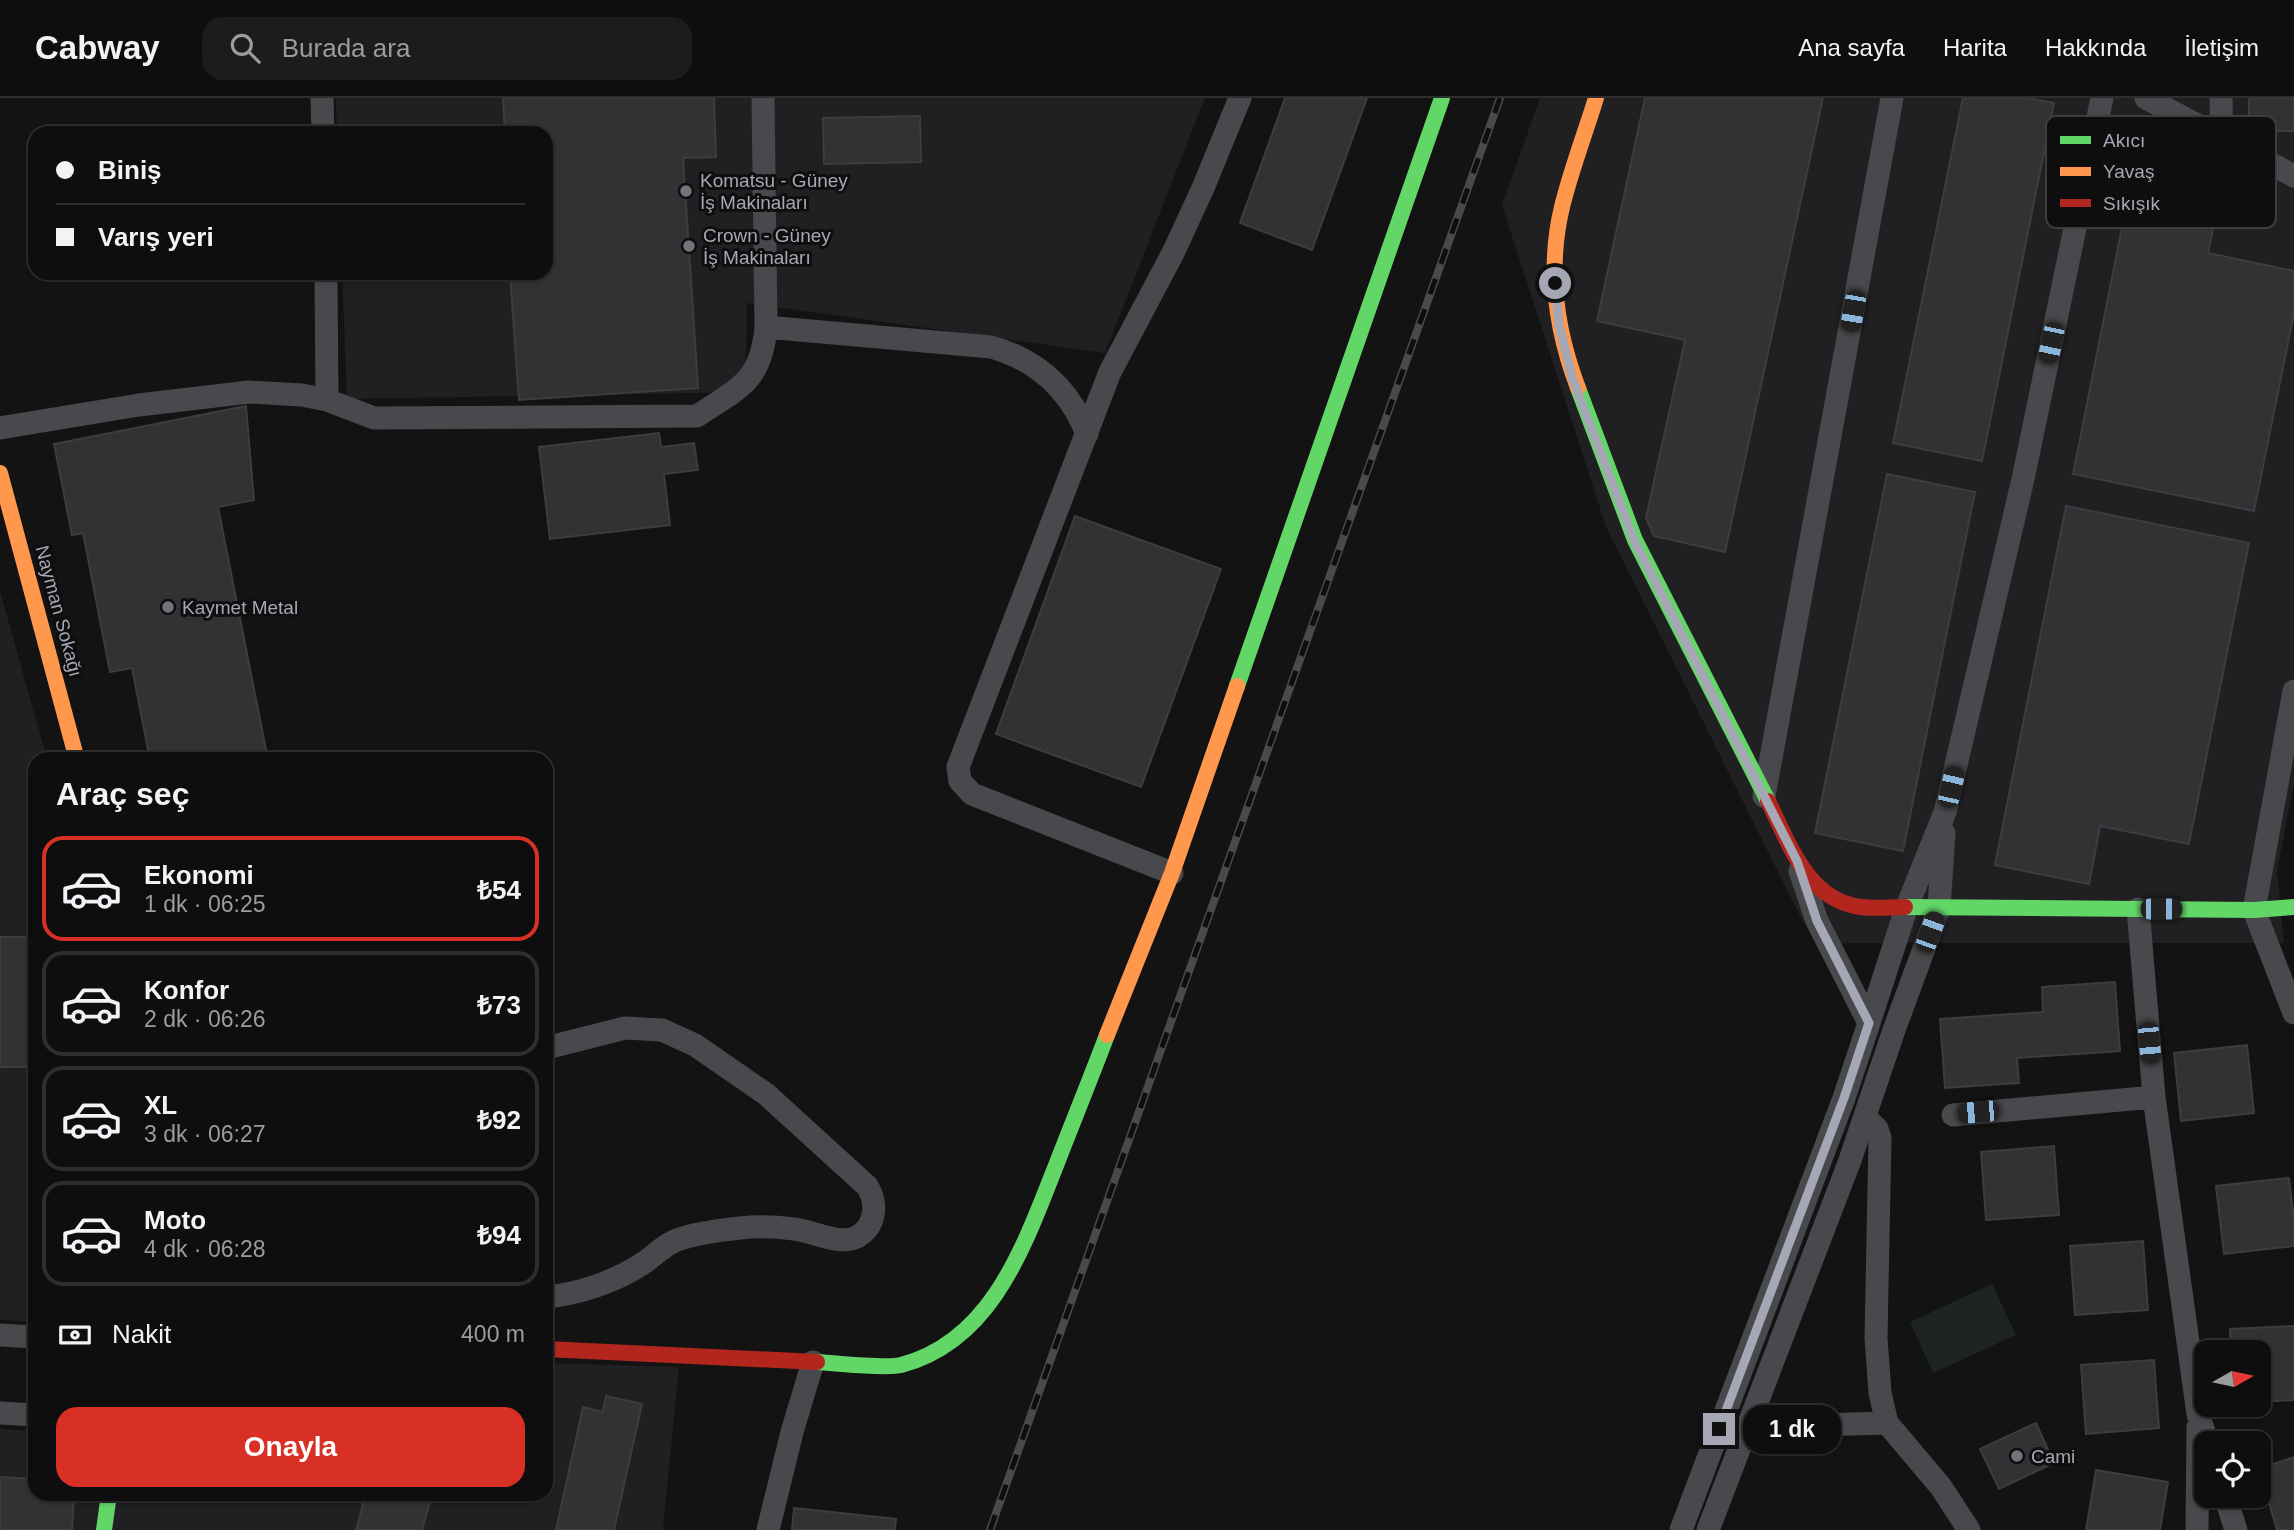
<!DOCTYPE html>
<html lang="tr">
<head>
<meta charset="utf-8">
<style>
  :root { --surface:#0e0e0f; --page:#1c1c1d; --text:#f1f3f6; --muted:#9b9c9e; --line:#2e2e2f; --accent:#d93025 }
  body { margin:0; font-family:Helvetica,sans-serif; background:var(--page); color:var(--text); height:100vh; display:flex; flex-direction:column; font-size:26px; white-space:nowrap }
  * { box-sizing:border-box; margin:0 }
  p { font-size:23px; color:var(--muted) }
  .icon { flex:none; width:38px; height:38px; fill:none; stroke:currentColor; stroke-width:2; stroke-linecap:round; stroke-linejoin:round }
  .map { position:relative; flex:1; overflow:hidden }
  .side { position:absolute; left:28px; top:654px; width:525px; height:749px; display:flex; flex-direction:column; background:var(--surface); border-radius:21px; box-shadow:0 2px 5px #0004,0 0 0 2px var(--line) }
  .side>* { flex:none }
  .hud { position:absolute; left:28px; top:28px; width:525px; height:154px; border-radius:21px; box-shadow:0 2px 5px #0004,0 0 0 2px var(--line); display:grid; align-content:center; height:154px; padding:0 28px; background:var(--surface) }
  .needle { width:46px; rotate:81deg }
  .buttons { position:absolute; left:2194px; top:1242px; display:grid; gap:14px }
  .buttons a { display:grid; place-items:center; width:77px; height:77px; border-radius:14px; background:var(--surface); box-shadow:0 2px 5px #0004,0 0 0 2px var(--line); font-size:35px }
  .end { position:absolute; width:32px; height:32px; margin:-16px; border:9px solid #a6a7b4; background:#111; box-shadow:0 0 0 4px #111 }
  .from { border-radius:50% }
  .bubble { position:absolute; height:49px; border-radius:21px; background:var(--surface); box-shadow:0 2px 5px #0004,0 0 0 2px var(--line); font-size:23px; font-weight:800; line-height:49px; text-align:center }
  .car { position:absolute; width:21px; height:42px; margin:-21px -10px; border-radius:9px; box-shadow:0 0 5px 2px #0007; background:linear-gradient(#222 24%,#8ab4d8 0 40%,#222 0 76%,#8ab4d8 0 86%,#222 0) }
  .hud b { display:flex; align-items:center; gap:24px; height:66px; font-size:26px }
  .hud b+b { border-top:2px solid var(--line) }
  .hud i { width:18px; height:18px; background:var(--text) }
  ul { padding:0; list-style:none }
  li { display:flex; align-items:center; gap:21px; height:105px; margin:0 14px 10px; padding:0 14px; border:4px solid var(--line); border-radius:21px }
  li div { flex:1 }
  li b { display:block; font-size:26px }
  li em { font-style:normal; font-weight:800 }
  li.selected { border-color:var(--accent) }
  li>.icon { width:63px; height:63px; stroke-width:1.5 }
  h2 { padding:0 28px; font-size:32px; line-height:84px }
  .pay { display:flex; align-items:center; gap:18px; height:77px; padding:0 28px; font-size:26px }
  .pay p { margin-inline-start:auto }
  .primary-button { display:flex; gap:14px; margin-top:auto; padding:14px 28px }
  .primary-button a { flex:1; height:80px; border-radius:21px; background:var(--accent); color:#fff; font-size:28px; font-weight:800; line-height:80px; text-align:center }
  header { display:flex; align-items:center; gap:42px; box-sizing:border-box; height:98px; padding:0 35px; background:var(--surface); border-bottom:2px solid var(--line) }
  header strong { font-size:33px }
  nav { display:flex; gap:38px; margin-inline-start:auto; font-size:24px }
  .search { width:490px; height:63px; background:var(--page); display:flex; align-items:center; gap:18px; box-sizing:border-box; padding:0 24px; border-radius:21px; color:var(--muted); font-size:26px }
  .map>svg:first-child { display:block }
</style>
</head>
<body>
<header>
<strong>Cabway</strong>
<div class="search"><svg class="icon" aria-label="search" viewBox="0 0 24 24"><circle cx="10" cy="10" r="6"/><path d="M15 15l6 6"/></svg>Burada ara</div>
<nav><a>Ana sayfa</a><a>Harita</a><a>Hakkında</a><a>İletişim</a></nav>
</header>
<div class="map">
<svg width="2294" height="1432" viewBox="0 0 2294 1432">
  <rect width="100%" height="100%" fill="#131314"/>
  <path fill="#202022" d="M 336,0 L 1205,0 L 1105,255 L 747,205 L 745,294 L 347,301 L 342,175 L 546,175 L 546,35 L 337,35 Z
    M 1540,0 L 2294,0 L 2294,685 L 2277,773 L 2284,845 L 1842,845 L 1831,843 L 1811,831 L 1802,822 L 1606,429 L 1502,107 Z
    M 0,493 L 47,661 L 35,662 L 35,1224 L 0,1222 Z
    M 546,1265 L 679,1269 L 663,1432 L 0,1432 L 0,1331 L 35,1333 L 35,1396 L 546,1396 Z"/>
  <path fill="#1e241f" d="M 1992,1186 L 2016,1237 L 1933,1275 L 1910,1224 Z"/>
  <path fill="#323235" stroke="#3c3d40" stroke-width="2" d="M 503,0 L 714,0 L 716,59 L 683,60 L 698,290 L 519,302 L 510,175 L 546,175 L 546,35 L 505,35 Z
    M 1285,0 L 1367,0 L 1312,152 L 1240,125 Z
    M 1645,0 L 1823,0 L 1725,454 L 1654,438 L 1646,420 L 1685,242 L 1597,223 Z
    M 1963,0 L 2027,0 L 2054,5 L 1982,363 L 1893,345 Z
    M 2249,0 L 2294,0 L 2294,33 L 2249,33 Z
    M 920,18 L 921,64 L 824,66 L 823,20 Z
    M 2132,79 L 2220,96 L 2208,155 L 2294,173 L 2294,215 L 2254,413 L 2073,376 Z
    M 246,308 L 254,402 L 218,409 L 268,662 L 150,662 L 132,570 L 110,574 L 83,435 L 72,437 L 54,346 Z
    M 659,335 L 661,349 L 694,345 L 698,372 L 664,376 L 670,427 L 550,441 L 539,349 Z
    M 1887,376 L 1975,394 L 1903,753 L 1815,735 Z
    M 2066,408 L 2249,445 L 2189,746 L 2100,728 L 2089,786 L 1995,767 Z
    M 1075,418 L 1221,471 L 1141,689 L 996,636 Z
    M 0,839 L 35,839 L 35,969 L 0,969 Z
    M 2115,884 L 2120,953 L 2017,960 L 2019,985 L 1945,990 L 1940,921 L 2043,914 L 2042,889 Z
    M 2247,947 L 2254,1015 L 2181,1023 L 2174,955 Z
    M 2054,1048 L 2059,1117 L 1986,1122 L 1981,1054 Z
    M 2289,1080 L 2294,1122 L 2294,1148 L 2224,1156 L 2216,1088 Z
    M 2143,1143 L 2148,1212 L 2075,1217 L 2070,1148 Z
    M 2294,1228 L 2294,1302 L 2259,1304 L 2259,1255 L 2231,1255 L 2230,1231 Z
    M 2154,1262 L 2159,1330 L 2086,1336 L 2081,1267 Z
    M 606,1298 L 642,1306 L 614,1432 L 556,1432 L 583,1309 L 603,1314 Z
    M 2036,1325 L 2054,1365 L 1999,1391 L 1980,1351 Z
    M 2294,1359 L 2294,1432 L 2277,1432 L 2259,1371 Z
    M 2096,1372 L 2168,1384 L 2160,1432 L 2086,1432 Z
    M 0,1379 L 35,1381 L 35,1396 L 74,1396 L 72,1432 L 0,1432 Z
    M 366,1396 L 432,1396 L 422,1432 L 356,1432 Z
    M 794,1410 L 896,1421 L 895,1432 L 792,1432 Z"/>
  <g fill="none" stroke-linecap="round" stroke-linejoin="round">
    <path stroke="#48494c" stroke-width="23" d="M 322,0 L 323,35
      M 2146,0 L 2294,78
      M 2221,0 L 2222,40
      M 326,175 L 327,302
      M 766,229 L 991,249 C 1037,262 1069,290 1087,336
      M 0,330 L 139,307 L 249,294 L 302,297 L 327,302 L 374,320 L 697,318 C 738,290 761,285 766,229 L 763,0
      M 2294,593 L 2254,812 L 2294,915
      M 1764,698 L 1892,0
      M 1172,775 L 972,696 L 960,683 L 958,669 L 1110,274 L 1174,153 L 1203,90 L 1240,0
      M 2138,811 L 2154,999 L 2198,1316 L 2208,1346
      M 1869,925 L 1906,811 L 1945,714 L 2023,381 L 2102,0
      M 546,950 L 625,930 L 662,932 L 695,947 L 766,996 L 867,1088 C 878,1105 876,1128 857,1139 C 839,1148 813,1133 794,1131 C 778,1129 757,1128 740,1130 C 721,1132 696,1135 677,1142 C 665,1146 653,1159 642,1166 C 614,1184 579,1196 546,1199
      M 1953,1017 L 2154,999
      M 1866,1020 L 1877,1031 L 1880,1040 L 1876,1240 L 1880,1295 L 1887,1325 L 1941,1389 L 1969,1432
      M 0,1237 L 35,1239
      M 0,1315 L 35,1317
      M 1747,1329 L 1887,1325
      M 2225,1398 L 2236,1432
      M 768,1432 L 792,1334 L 813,1264
      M 1681,1432 L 1844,1000 L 1869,925 L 1817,823 L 1800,773
      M 1708,1432 L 1849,1065 L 1894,932 L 1939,810 L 1944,735
      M 2197,1432 L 2198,1329"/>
    <path stroke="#63d668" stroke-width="16" d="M 1578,290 L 1635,442 L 1768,703
      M 1237,588 L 1442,0
      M 1905,809 L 2254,812 L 2294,809
      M 817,1264 C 836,1265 885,1271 901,1267 C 992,1243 1024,1148 1055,1070 C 1072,1026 1090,982 1107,937
      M 104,1432 L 109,1396"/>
    <path stroke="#ff974d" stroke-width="16" d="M 1578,290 C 1556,232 1547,171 1562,109 C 1571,72 1585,36 1596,0
      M 0,375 L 77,662
      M 1107,937 L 1172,775 L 1237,588"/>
    <path stroke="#b3261e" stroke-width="16" d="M 1768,703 C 1789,745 1807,802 1861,809 C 1875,811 1891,809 1905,809
      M 546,1251 L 817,1264"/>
    <g stroke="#494a4d" stroke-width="8">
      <path id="rail" d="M 990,1432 L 1500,0"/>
    </g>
    <use href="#rail" stroke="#0e0e0f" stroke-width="5" stroke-dasharray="16" stroke-linecap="butt"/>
  </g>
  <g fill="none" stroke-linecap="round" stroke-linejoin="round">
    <path stroke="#a6a7b4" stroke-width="9" d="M 1555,185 L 1559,227 L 1572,279 L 1634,442 L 1797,763 L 1817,823 L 1869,925 L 1844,1000 L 1719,1331"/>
  </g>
  <g fill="#73737c" stroke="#0e0e0f" stroke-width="2.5">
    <circle cx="686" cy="93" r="7"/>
    <circle cx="689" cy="148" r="7"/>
    <circle cx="168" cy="509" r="7"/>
    <circle cx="2017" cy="1358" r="7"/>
  </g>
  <g text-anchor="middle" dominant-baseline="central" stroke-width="6" stroke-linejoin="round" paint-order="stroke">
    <g font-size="19" fill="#a6a7b4" stroke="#0e0e0f" text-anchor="start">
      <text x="700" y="82">Komatsu - Güney<tspan x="700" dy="22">İş Makinaları</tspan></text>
      <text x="703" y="137">Crown - Güney<tspan x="703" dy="22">İş Makinaları</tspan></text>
      <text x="182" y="509">Kaymet Metal</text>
      <text x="2031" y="1358">Cami</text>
    </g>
    <g font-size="19" fill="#a6a7b4" stroke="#0e0e0f">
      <text transform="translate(59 513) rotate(75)">Nayman Sokağı</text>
    </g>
  </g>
  <rect x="2046" y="18" width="230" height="112" rx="10" fill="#0e0e0f" stroke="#3c3c41" stroke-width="2"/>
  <rect x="2060" y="38" width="31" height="8" fill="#63d668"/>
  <rect x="2060" y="69" width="31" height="9" fill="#ff974d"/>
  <rect x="2060" y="101" width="31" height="8" fill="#b3261e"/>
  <g font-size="19" fill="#a6a7b4">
    <text x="2103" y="49">Akıcı</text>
    <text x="2103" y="80">Yavaş</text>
    <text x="2103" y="112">Sıkışık</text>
  </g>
</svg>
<div class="buttons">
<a><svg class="needle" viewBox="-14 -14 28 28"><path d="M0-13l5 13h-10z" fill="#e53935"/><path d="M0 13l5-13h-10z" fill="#9b9c9e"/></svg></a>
<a><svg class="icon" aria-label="locate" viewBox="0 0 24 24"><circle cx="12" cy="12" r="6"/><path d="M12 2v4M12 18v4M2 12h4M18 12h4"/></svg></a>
</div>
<i class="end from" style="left:1555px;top:185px"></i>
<i class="end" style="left:1719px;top:1331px"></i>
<div class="bubble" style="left:1743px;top:1307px;width:98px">1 dk</div>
<i class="car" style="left:1853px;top:213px;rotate:190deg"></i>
<i class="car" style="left:2051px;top:245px;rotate:192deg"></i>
<i class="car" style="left:1951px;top:689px;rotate:13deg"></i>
<i class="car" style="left:2161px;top:811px;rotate:90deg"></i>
<i class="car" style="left:1930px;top:834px;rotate:20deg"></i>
<i class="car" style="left:2149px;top:945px;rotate:175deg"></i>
<i class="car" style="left:1978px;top:1014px;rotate:265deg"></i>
<div class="hud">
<b><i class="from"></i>Biniş</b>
<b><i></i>Varış yeri</b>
</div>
<section class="side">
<h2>Araç seç</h2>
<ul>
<li class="selected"><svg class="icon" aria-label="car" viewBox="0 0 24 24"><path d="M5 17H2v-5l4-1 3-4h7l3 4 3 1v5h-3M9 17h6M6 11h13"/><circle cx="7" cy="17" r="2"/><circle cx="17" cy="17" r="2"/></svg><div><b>Ekonomi</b><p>1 dk · 06:25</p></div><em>₺54</em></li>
<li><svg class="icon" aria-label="car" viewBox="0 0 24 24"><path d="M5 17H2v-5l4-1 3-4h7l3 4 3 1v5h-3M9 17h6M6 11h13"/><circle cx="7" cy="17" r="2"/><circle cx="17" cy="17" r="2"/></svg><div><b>Konfor</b><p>2 dk · 06:26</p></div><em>₺73</em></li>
<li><svg class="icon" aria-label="car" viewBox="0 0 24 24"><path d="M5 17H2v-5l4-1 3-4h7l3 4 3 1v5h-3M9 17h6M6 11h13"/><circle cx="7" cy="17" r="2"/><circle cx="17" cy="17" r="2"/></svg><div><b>XL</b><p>3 dk · 06:27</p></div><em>₺92</em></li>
<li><svg class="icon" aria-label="car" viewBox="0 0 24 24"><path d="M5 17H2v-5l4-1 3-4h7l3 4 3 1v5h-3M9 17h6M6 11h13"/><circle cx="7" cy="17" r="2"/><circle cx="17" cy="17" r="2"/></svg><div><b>Moto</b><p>4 dk · 06:28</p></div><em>₺94</em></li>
</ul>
<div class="pay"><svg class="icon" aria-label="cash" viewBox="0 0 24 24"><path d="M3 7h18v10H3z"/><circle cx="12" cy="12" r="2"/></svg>Nakit<p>400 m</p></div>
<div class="primary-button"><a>Onayla</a></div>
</section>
</div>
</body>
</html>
